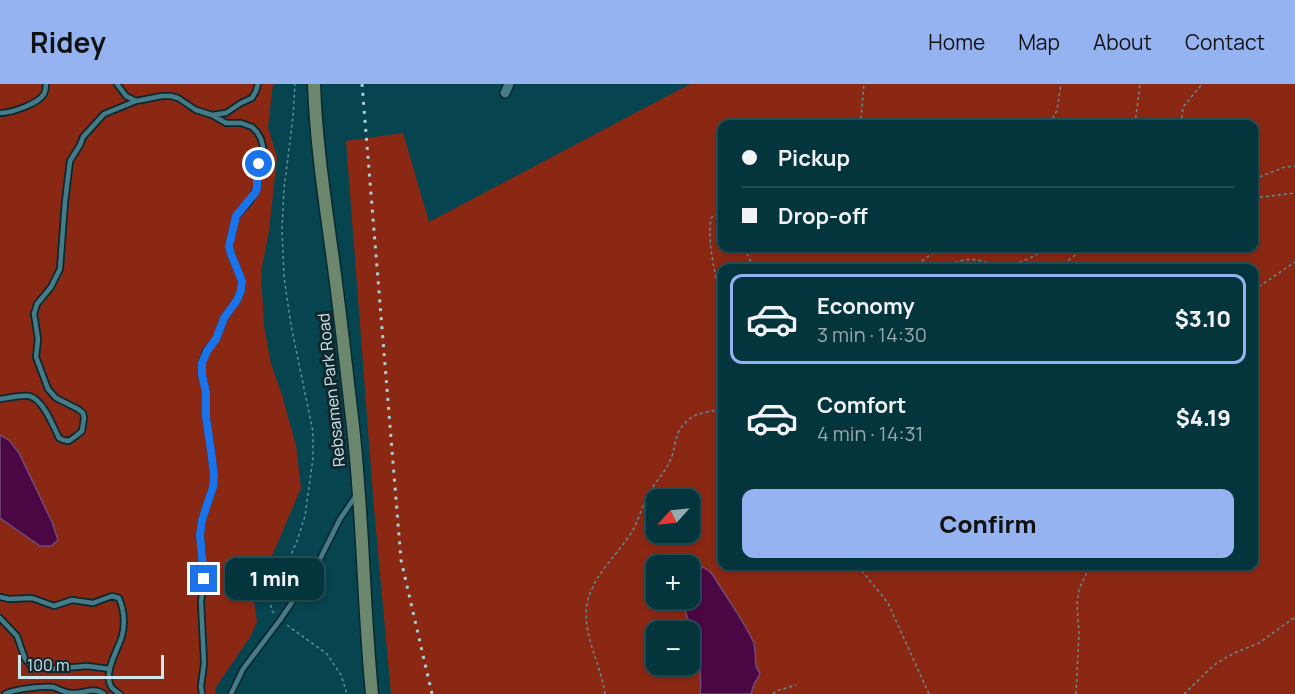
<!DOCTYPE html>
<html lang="en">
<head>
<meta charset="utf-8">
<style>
  :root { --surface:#04343c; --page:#123f47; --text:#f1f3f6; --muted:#97aaaf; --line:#254f56; --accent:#95b2f1 }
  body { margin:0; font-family:Manrope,sans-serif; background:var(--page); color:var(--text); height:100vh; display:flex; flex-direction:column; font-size:22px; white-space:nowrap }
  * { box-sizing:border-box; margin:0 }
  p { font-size:20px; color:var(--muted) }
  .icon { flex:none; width:33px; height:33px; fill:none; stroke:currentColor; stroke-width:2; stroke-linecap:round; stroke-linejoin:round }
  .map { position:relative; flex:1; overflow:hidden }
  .sheet { position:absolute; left:718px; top:180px; width:540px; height:306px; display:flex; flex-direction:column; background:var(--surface); border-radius:12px; box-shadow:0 3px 9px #0003,0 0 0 2px var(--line) }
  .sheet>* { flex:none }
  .guide { position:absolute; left:718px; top:36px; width:540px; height:132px; border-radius:12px; box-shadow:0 3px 9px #0003,0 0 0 2px var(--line); display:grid; align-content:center; height:132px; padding:0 24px; background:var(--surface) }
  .needle { width:39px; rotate:243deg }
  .buttons { position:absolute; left:646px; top:405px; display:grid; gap:12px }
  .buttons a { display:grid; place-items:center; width:54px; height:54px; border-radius:12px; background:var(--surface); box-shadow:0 3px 9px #0003,0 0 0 2px var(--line); font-size:30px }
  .scale { position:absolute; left:18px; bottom:15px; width:146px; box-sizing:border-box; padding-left:6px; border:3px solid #cce8ee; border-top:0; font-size:16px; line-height:21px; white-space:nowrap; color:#cce8ee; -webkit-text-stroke:4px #11272c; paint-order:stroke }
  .end { position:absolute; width:27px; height:27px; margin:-14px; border:8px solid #1a73e8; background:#fff; box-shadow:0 0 0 3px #fff }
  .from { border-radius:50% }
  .bubble { position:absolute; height:42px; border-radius:12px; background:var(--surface); box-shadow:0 3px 9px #0003,0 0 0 2px var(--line); font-size:20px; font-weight:800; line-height:42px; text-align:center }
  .guide b { display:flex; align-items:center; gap:21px; height:57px; font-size:22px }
  .guide b+b { border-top:2px solid var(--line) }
  .guide i { width:15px; height:15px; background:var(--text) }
  ul { padding:10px 0 0; list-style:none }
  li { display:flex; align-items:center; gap:18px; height:90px; margin:0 12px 9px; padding:0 12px; border:3px solid transparent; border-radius:12px }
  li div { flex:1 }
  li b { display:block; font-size:22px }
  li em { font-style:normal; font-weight:800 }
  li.on { border-color:var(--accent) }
  li>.icon { width:54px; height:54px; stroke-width:1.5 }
  .cta { display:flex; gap:12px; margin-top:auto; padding:12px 24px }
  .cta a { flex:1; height:69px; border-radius:12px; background:var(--accent); color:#111; font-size:24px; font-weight:800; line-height:69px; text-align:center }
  header { display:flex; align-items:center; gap:36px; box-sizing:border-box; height:84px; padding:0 30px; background:var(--accent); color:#111 }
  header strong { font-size:28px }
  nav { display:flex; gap:33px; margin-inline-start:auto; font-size:21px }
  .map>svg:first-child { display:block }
</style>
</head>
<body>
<header>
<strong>Ridey</strong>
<nav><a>Home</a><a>Map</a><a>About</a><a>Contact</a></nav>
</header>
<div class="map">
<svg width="1295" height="610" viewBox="0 0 1295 610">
  <rect width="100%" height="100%" fill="#064550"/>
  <path fill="#8b2814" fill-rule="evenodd" d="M 0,0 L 273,0 L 268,43 L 277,73 L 269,147 L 261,188 L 264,242 L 271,280 L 282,311 L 296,362 L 301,404 L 272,472 L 252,506 L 257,538 L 250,553 L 216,603 L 215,610 L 0,610 Z
    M 690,0 L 1295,0 L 1295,610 L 391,610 L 374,424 L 346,57 L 403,49 L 429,138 ZM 723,40 L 1254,40 L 1254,164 L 723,164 ZM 723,184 L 1254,184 L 1254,482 L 723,482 ZM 657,416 L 690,416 L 690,448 L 657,448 ZM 657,482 L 690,482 L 690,514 L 657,514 ZM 657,548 L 690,548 L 690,580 L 657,580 Z"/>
  <path fill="#4b0744" stroke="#724a77" stroke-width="1.5" d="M 0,351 L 9,356 L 19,369 L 52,438 L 58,456 L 51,462 L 40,462 L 0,434 Z
    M 701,482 L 708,486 L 713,491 C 726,513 742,534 753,557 C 758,569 752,581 760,589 L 759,592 L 754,600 L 751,610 L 700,610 C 704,578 690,545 682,515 L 690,514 L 690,486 L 693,483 Z"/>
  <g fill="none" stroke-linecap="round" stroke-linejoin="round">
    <g stroke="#0b282e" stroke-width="8">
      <path id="lane" d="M 117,0 L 126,12 L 136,17
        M 0,29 C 11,29 38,20 44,10 C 46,6 46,4 46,0
        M 212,31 L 226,29 L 241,19 L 252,14 L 256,7 L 258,0
        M 0,315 C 9,314 20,311 29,312 C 43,315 53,342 59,354 L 63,356 L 69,357 L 76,352 L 82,347 L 84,334 L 83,329 L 78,325 L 56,314 L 48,305 L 36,273 L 38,255 L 34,230 L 37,220 L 51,203 L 60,185 L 65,118 L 70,77 L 80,61 L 83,53 L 104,30 L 136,17 L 162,12 L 171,12 L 178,14 L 196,26 L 212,31 L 226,39 L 241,39 L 252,43 L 257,48 L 261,55 L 263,63 L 257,89 L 257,104 L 250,117 L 236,132 L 229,162 L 231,170 L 242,197 L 241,206 L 237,216 L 224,234 L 216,255 L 206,267 L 202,279 L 202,291 L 206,307 L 206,333 L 212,374 L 214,393 L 213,403 L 202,436 L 200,451 L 204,494 L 201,518 L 204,579 L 201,602 L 202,610
        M 0,513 L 9,515 L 32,514 L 54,522 L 72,516 L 93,519 L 112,512 L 119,514 C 124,526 125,540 122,552 C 118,566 102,590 112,604 C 114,606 117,608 120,610
        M 0,534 L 17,552 L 25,575 L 31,582 L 50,585 L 87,582 L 110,585
        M 5,610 C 13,605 44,602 53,603 C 59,605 65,609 72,609 C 84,610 93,602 104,610
        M 231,610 L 243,585 L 280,536 L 316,483 L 340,435 L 357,410"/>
    </g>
    <g stroke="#0b282e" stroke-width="12">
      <path id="street" d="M 505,9 L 509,0"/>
    </g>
    <g stroke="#0b282e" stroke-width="15">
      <path id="secondary" d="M 314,0 C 316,59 325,117 333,176 C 340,228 346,281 352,334 C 363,425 363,518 372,610"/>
    </g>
    <path stroke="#608f98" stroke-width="1.5" stroke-dasharray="3 3" stroke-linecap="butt" d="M 858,40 L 861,33 L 864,0
      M 1050,40 L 1057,26 L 1061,0
      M 1135,40 L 1140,0
      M 1181,40 L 1183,23 L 1202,0
      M 1254,95 L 1285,83 L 1295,82
      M 1254,114 L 1295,109
      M 723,126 L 711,134 C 708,154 712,174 716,194 C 721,215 721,238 723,260
      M 744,164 L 751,178 L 759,184
      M 912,184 L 940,164
      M 944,184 C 958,176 970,173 985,178 C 992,181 997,183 1004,182 C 1020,181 1035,171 1048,164
      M 1059,184 L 1084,164
      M 1254,206 L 1295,178
      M 858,482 L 888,519 L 929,610
      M 274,529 L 272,527 L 270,517 L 271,507 L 289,475 L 297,457 L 305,432 L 313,374 L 313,348 L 291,241 L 284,193 L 282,145 L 284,105 L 293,33 L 295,0
      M 287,541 L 327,570 L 341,591 L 347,610
      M 605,610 C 601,581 582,550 587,520 C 593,490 618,471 633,446 C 639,434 643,420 650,408 C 656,397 665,388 670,377 C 676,364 674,350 685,339 C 694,328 710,328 723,325
      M 773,610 L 776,607 L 796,601
      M 1076,610 L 1079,549 L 1077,521 L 1079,505 L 1090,482
      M 1184,610 L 1214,581 L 1222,576 L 1234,569 L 1259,559 L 1295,533"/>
    <use href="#lane" stroke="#467c88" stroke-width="4.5"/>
    <use href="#street" stroke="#467c88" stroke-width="9"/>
    <use href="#secondary" stroke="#6b876d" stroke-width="12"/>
    <path stroke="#accdd4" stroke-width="3" stroke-dasharray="3 6" stroke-linecap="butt" d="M 362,0 L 401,476 L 432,610"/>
  </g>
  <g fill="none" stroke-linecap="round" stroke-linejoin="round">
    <path stroke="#1a73e8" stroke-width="8" d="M 204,495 L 200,451 L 202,436 L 213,403 L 214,393 L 212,374 L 206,333 L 206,308 L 202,291 L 202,279 L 207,267 L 216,255 L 224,234 L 237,216 L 241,206 L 242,197 L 231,170 L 229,162 L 236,132 L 255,109 L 257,104 L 257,88 L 259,80"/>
  </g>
  <g text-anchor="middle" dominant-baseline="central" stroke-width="6" stroke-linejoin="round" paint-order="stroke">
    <g font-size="16" fill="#cce8ee" stroke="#11272c">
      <text transform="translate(331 306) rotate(-96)">Rebsamen Park Road</text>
    </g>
  </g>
</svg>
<div class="buttons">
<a><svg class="needle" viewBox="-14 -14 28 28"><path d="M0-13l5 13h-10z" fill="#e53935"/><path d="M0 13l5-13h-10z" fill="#97aaaf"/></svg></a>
<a>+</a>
<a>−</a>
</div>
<div class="scale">100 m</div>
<i class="end from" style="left:259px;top:80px"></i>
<i class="end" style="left:204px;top:495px"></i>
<div class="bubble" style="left:225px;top:474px;width:99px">1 min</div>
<div class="guide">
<b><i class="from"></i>Pickup</b>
<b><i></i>Drop-off</b>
</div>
<section class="sheet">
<ul>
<li class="on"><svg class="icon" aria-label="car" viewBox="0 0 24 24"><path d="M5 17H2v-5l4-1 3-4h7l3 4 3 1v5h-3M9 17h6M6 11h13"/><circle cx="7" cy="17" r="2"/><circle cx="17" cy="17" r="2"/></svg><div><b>Economy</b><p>3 min · 14:30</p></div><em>$3.10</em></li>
<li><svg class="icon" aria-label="car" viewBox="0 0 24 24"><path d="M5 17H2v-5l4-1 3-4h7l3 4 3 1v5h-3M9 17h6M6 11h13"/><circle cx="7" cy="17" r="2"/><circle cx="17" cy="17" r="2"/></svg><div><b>Comfort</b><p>4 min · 14:31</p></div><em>$4.19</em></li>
</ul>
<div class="cta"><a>Confirm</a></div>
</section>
</div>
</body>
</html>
